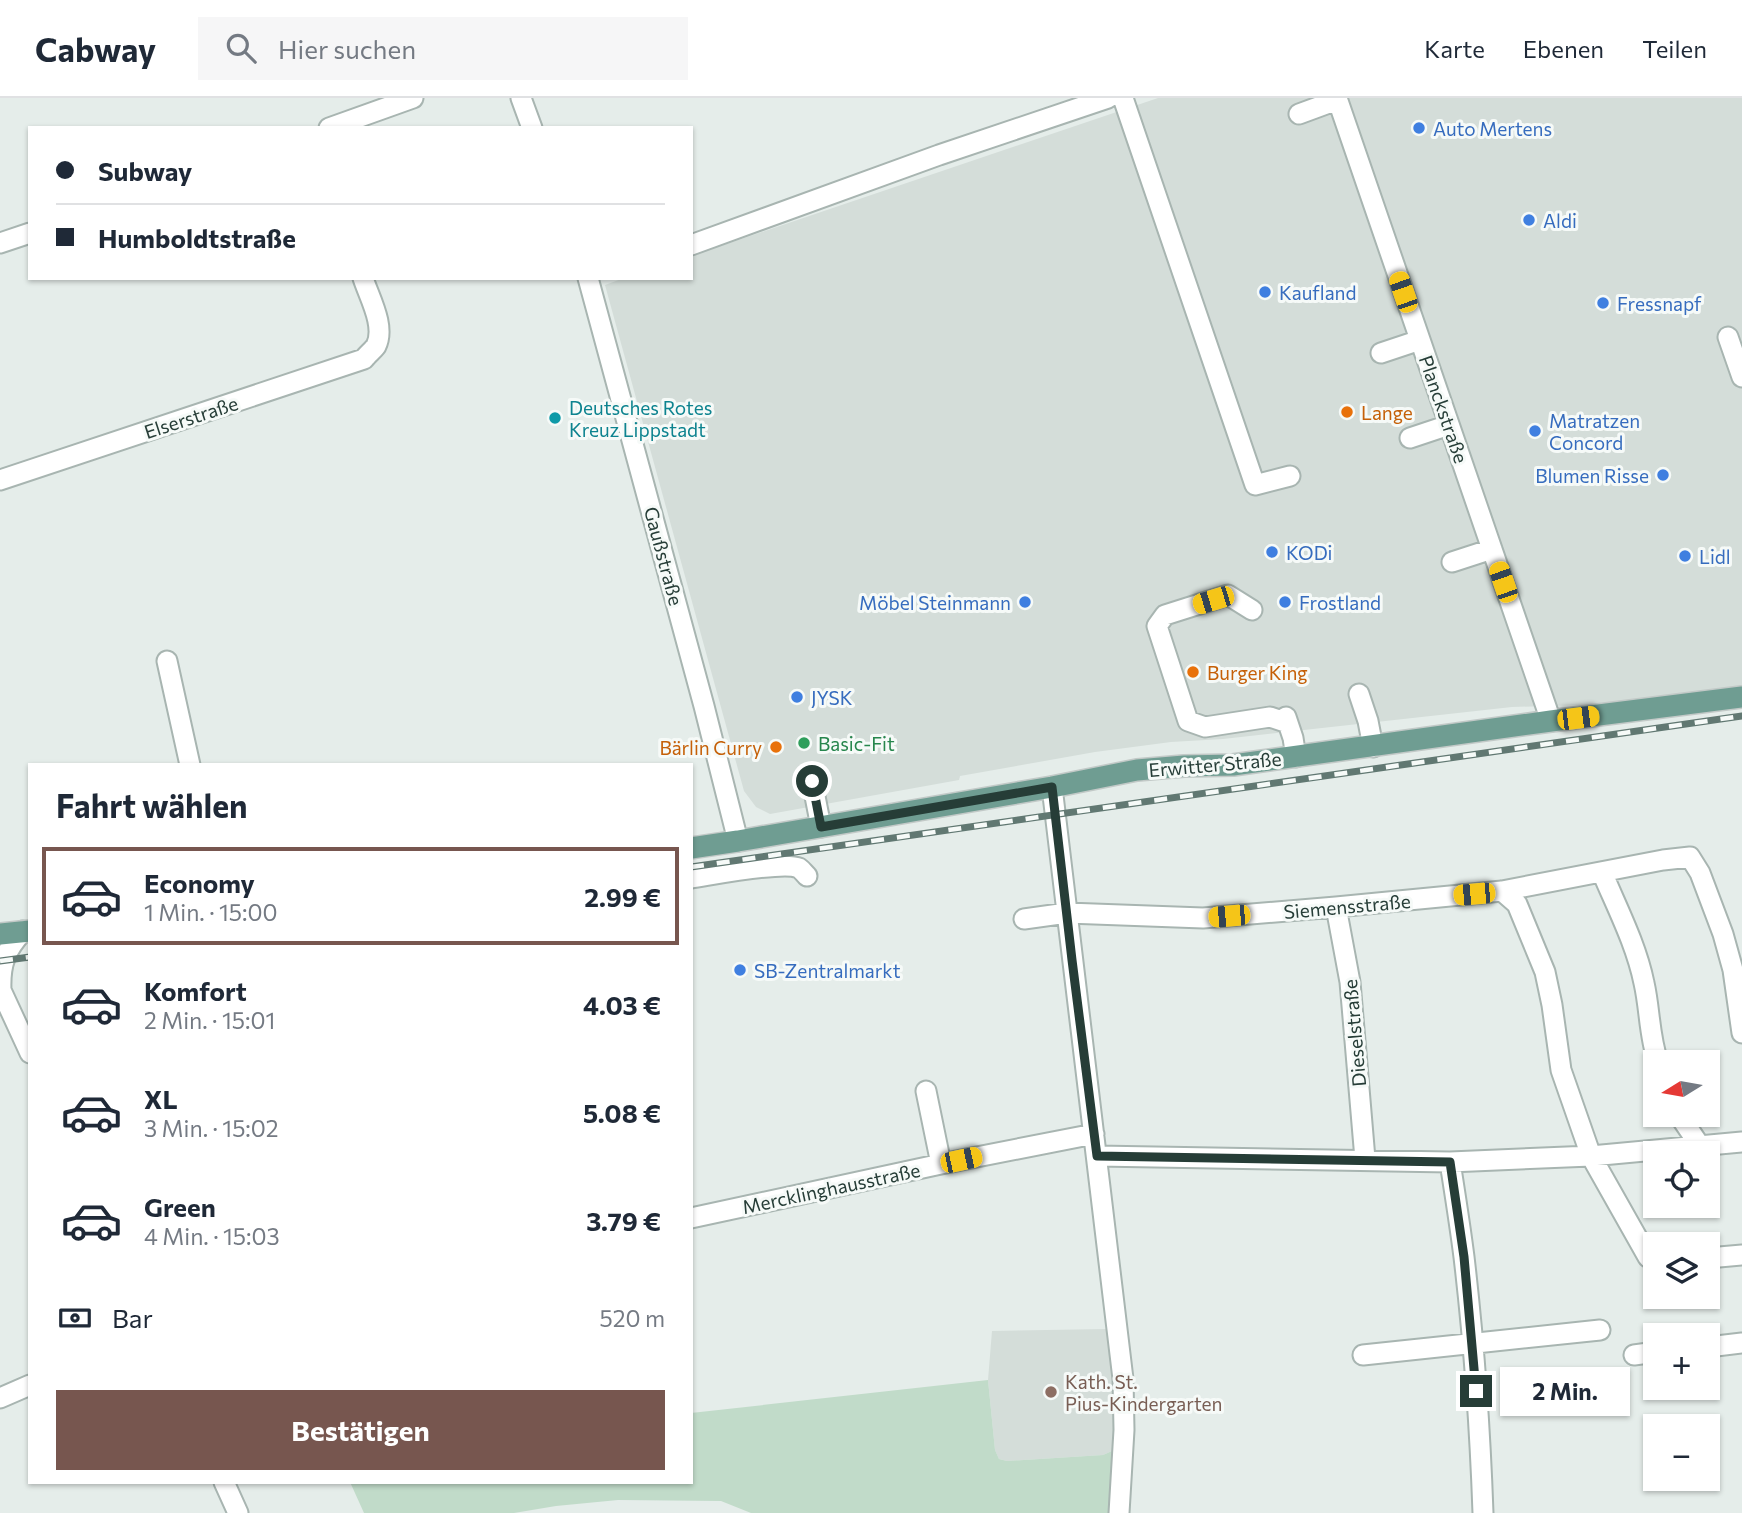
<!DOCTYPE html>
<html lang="de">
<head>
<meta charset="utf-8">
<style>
  :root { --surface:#fff; --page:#f6f6f7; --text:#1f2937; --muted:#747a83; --line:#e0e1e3; --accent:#77564f }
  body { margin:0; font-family:Commissioner,sans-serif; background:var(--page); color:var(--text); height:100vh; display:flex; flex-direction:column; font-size:26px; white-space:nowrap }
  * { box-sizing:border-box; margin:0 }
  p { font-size:23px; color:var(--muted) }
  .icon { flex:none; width:38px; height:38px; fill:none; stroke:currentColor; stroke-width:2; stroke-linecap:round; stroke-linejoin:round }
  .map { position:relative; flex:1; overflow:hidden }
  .details { position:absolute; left:28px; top:665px; width:665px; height:721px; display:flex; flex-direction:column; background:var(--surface); border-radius:0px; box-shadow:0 2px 5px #0004 }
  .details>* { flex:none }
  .top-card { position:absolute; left:28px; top:28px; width:665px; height:154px; border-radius:0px; box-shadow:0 2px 5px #0004; display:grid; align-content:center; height:154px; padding:0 28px; background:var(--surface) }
  .needle { width:46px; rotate:259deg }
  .tools { position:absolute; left:1643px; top:952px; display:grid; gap:14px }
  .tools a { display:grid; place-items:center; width:77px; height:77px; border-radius:0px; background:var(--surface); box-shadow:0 2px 5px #0004; font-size:35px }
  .end { position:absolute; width:32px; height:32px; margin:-16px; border:9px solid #263d37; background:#fff; box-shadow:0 0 0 4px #fff }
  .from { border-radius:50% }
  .bubble { position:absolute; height:49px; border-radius:0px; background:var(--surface); box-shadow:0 2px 5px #0004; font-size:23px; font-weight:700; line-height:49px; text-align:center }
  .car { position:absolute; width:21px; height:42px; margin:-21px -10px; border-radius:9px; box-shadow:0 0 5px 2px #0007; background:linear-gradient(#f5c518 24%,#345 0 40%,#f5c518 0 76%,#345 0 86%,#f5c518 0) }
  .top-card b { display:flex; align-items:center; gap:24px; height:66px; font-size:26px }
  .top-card b+b { border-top:2px solid var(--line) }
  .top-card i { width:18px; height:18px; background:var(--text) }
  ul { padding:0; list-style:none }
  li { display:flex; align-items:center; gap:21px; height:98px; margin:0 14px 10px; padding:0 14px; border:4px solid transparent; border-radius:0px }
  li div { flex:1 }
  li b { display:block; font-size:26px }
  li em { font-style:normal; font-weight:700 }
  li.selected { border-color:var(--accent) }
  li>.icon { width:63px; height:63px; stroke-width:1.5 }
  h2 { padding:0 28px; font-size:32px; line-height:84px }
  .pay { display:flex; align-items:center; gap:18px; height:77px; padding:0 28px; font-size:26px }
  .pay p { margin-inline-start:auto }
  .button { display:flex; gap:14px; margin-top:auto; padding:14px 28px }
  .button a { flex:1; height:80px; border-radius:0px; background:var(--accent); color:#fff; font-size:28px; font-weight:700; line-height:80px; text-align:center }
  header { display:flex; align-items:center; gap:42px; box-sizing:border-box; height:98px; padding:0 35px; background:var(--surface); border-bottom:2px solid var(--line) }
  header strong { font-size:33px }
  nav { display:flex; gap:38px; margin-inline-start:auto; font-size:24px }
  .search { width:490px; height:63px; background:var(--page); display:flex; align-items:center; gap:18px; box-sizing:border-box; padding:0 24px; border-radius:0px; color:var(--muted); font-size:26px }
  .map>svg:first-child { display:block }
</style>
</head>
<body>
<header>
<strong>Cabway</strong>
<div class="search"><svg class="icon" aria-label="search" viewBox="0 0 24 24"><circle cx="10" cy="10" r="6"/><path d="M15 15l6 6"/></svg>Hier suchen</div>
<nav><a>Karte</a><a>Ebenen</a><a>Teilen</a></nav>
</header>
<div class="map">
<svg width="1742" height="1415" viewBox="0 0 1742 1415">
  <rect width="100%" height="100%" fill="#e5edea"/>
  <path fill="#d4ddd9" d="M 1158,0 L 1742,0 L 1742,602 L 1512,609 L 1223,641 L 1171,644 L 1095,654 L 960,678 L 959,682 L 770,716 L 756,709 L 744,693 L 605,187 L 624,180 L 691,180 L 691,158 Z
    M 1107,1231 L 1113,1277 L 1114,1306 L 1115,1344 L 1112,1353 L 1103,1357 L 1007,1363 L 999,1361 L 995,1352 L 988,1282 L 992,1233 Z"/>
  <path fill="#c1dbc9" d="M 988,1282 L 995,1352 L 999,1361 L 1007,1363 L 1103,1357 L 1112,1353 L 1115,1344 L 1108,1415 L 751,1415 L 721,1403 L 618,1402 L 556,1408 L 514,1415 L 364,1415 L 350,1384 L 691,1384 L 691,1315 Z"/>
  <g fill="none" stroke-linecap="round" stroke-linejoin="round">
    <g stroke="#a8b5b1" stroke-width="23">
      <path id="minor" d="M 521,0 L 532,30
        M 1123,0 L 1255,387 L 1290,378
        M 1337,0 L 1551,623
        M 1299,16 L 1337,2
        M 329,30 L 413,0
        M 0,145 L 30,135
        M 691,147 L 939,57 L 1108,0
        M 588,180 L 704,608 L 738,743
        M 1728,239 L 1742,279
        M 1381,255 L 1420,242
        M 1410,340 L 1449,327
        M 0,382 L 364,261 C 367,257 373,252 376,248 C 386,228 369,199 363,180
        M 1452,464 L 1492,451
        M 1252,512 L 1228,497 L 1165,517 L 1157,528 L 1188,623 L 1205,629 L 1270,619 L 1288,625
        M 167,563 L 190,667
        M 1359,596 L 1368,623 L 1373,649
        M 1286,619 L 1293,640 L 1296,659
        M 812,683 L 821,729
        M 1052,689 L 1123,1281 L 1124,1332 L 1119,1415
        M 1602,774 C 1617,810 1636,846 1644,885 C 1650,911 1649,938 1658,964
        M 691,780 C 712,777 783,763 799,770 C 802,772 804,775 807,778
        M 1502,793 L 1517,806 L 1545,874 L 1552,907 L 1561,972 L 1591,1058 L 1648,1159 L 1656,1161
        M 1336,809 L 1350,884 L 1365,1061
        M 1024,821 L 1067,815 L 1203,820 L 1336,809 L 1502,793 L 1663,762 L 1690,759 L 1700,775 L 1723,836 L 1733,872 L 1742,935
        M 0,890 L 30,955
        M 1,892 C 0,866 5,853 23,833
        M 926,993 L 941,1066
        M 1679,1017 L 1700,1048
        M 1097,1058 L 1450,1064 L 1591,1058 L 1742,1044
        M 1450,1064 C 1455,1096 1460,1127 1464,1159 C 1474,1244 1480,1330 1483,1415
        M 691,1120 L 941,1066 L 1094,1036
        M 1708,1160 L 1742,1157
        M 1708,1249 L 1742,1245
        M 1363,1257 L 1600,1232
        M 1634,1257 L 1656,1254
        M 0,1300 L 30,1287
        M 224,1384 L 238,1415"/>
    </g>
    <g stroke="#c2c9c7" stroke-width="24">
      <path id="major" d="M 691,750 L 738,743 L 1052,689 L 1137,672 L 1184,668 L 1233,667 L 1551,623 L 1742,599
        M 0,836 L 30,833"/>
    </g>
    <use href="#minor" stroke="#fff" stroke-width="19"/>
    <use href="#major" stroke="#6f9d92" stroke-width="21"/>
    <g stroke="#617872" stroke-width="7">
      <path id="rail" d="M 691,769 L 1742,618
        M 0,863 L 30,859"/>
    </g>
    <use href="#rail" stroke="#f6faf8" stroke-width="4.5" stroke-dasharray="13" stroke-linecap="butt"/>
  </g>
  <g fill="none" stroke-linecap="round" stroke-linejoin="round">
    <path stroke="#263d37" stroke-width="9" d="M 812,683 L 821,729 L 1052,689 L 1072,862 L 1097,1058 L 1450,1064 L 1464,1159 L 1476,1293"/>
  </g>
  <g fill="#3f7fe0" stroke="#f6faf8" stroke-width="2.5">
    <circle cx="1419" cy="30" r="7"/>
    <circle cx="1529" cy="122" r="7"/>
    <circle cx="1265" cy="194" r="7"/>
    <circle cx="1603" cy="205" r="7"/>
    <circle cx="1535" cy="333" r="7"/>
    <circle cx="1663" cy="377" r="7"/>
    <circle cx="1272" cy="454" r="7"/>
    <circle cx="1685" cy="458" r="7"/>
    <circle cx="1025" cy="504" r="7"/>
    <circle cx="1285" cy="504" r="7"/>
    <circle cx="797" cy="599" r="7"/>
    <circle cx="740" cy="872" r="7"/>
  </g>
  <g fill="#e8710a" stroke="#f6faf8" stroke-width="2.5">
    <circle cx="1347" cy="314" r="7"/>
    <circle cx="1193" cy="574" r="7"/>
    <circle cx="776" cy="649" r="7"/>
  </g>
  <circle fill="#0f9aa8" stroke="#f6faf8" stroke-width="2.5" cx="555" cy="320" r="7"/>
  <circle fill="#2e9e5b" stroke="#f6faf8" stroke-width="2.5" cx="804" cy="645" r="7"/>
  <circle fill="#8d6e63" stroke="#f6faf8" stroke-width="2.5" cx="1051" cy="1294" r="7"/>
  <g text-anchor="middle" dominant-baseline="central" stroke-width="6" stroke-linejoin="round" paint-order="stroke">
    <g font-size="19" fill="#366cbe" stroke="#f6faf8" text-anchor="start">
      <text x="1433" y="30">Auto Mertens</text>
      <text x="1543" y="122">Aldi</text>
      <text x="1279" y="194">Kaufland</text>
      <text x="1617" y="205">Fressnapf</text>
      <text x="1549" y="322">Matratzen<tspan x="1549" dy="22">Concord</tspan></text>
      <text x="1649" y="377" text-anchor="end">Blumen Risse</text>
      <text x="1286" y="454">KODi</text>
      <text x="1699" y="458">Lidl</text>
      <text x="1011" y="504" text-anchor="end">Möbel Steinmann</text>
      <text x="1299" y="504">Frostland</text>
      <text x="811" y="599">JYSK</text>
      <text x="754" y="872">SB-Zentralmarkt</text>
    </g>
    <g font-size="19" fill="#0d838f" stroke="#f6faf8" text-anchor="start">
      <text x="569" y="309">Deutsches Rotes<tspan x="569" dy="22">Kreuz Lippstadt</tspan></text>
    </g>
    <g font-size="19" fill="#263d37" stroke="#f6faf8">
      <text transform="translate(1444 311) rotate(71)">Planckstraße</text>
      <text transform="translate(191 319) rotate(-18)">Elserstraße</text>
      <text transform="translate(664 458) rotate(75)">Gaußstraße</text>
      <text transform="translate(1215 666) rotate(-5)">Erwitter Straße</text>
      <text transform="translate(1347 808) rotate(-5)">Siemensstraße</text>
      <text transform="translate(1354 935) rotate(-95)">Dieselstraße</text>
      <text transform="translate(831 1090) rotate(-12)">Mercklinghausstraße</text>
    </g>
    <g font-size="19" fill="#c56008" stroke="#f6faf8" text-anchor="start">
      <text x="1361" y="314">Lange</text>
      <text x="1207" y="574">Burger King</text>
      <text x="762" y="649" text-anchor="end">Bärlin Curry</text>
    </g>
    <g font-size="19" fill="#27864d" stroke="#f6faf8" text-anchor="start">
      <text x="818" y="645">Basic-Fit</text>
    </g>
    <g font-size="19" fill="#785e54" stroke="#f6faf8" text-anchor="start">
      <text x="1065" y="1283">Kath. St.<tspan x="1065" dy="22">Pius-Kindergarten</tspan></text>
    </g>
  </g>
</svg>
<div class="tools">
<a><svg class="needle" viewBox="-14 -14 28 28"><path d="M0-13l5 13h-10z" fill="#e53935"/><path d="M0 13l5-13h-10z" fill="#747a83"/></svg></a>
<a><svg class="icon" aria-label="locate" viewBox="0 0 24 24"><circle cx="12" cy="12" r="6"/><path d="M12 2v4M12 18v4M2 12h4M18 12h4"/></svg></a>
<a><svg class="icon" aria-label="layers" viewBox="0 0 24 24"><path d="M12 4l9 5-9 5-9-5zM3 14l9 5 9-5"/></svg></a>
<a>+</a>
<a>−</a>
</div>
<i class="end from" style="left:812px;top:683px"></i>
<i class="end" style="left:1476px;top:1293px"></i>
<div class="bubble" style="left:1500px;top:1269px;width:130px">2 Min.</div>
<i class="car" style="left:1403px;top:194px;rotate:341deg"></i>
<i class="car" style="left:1503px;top:484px;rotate:341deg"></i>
<i class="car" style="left:1213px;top:502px;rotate:253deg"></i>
<i class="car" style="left:1578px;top:620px;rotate:83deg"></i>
<i class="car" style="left:1474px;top:796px;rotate:265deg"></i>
<i class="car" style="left:1229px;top:818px;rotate:265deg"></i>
<i class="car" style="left:961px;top:1062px;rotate:78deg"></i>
<div class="top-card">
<b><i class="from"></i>Subway</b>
<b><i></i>Humboldtstraße</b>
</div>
<section class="details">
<h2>Fahrt wählen</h2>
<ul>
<li class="selected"><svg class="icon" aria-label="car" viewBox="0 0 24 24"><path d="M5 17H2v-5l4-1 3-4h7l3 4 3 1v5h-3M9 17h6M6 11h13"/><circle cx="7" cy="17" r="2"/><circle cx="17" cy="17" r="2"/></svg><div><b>Economy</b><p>1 Min. · 15:00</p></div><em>2.99 €</em></li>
<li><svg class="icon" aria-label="car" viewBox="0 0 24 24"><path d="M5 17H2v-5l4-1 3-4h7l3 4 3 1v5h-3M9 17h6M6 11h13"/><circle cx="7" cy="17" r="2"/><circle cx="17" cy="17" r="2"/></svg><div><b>Komfort</b><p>2 Min. · 15:01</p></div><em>4.03 €</em></li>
<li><svg class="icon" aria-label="car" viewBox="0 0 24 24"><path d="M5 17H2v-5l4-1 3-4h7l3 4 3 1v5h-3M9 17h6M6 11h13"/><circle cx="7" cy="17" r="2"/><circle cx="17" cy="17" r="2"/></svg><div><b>XL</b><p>3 Min. · 15:02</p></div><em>5.08 €</em></li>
<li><svg class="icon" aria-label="car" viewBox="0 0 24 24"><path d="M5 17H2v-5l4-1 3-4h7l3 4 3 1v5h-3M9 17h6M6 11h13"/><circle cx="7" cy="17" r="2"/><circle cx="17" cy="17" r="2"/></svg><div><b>Green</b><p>4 Min. · 15:03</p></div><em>3.79 €</em></li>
</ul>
<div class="pay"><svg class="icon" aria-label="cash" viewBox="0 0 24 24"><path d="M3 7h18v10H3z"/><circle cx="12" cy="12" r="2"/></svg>Bar<p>520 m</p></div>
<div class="button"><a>Bestätigen</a></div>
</section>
</div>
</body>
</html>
